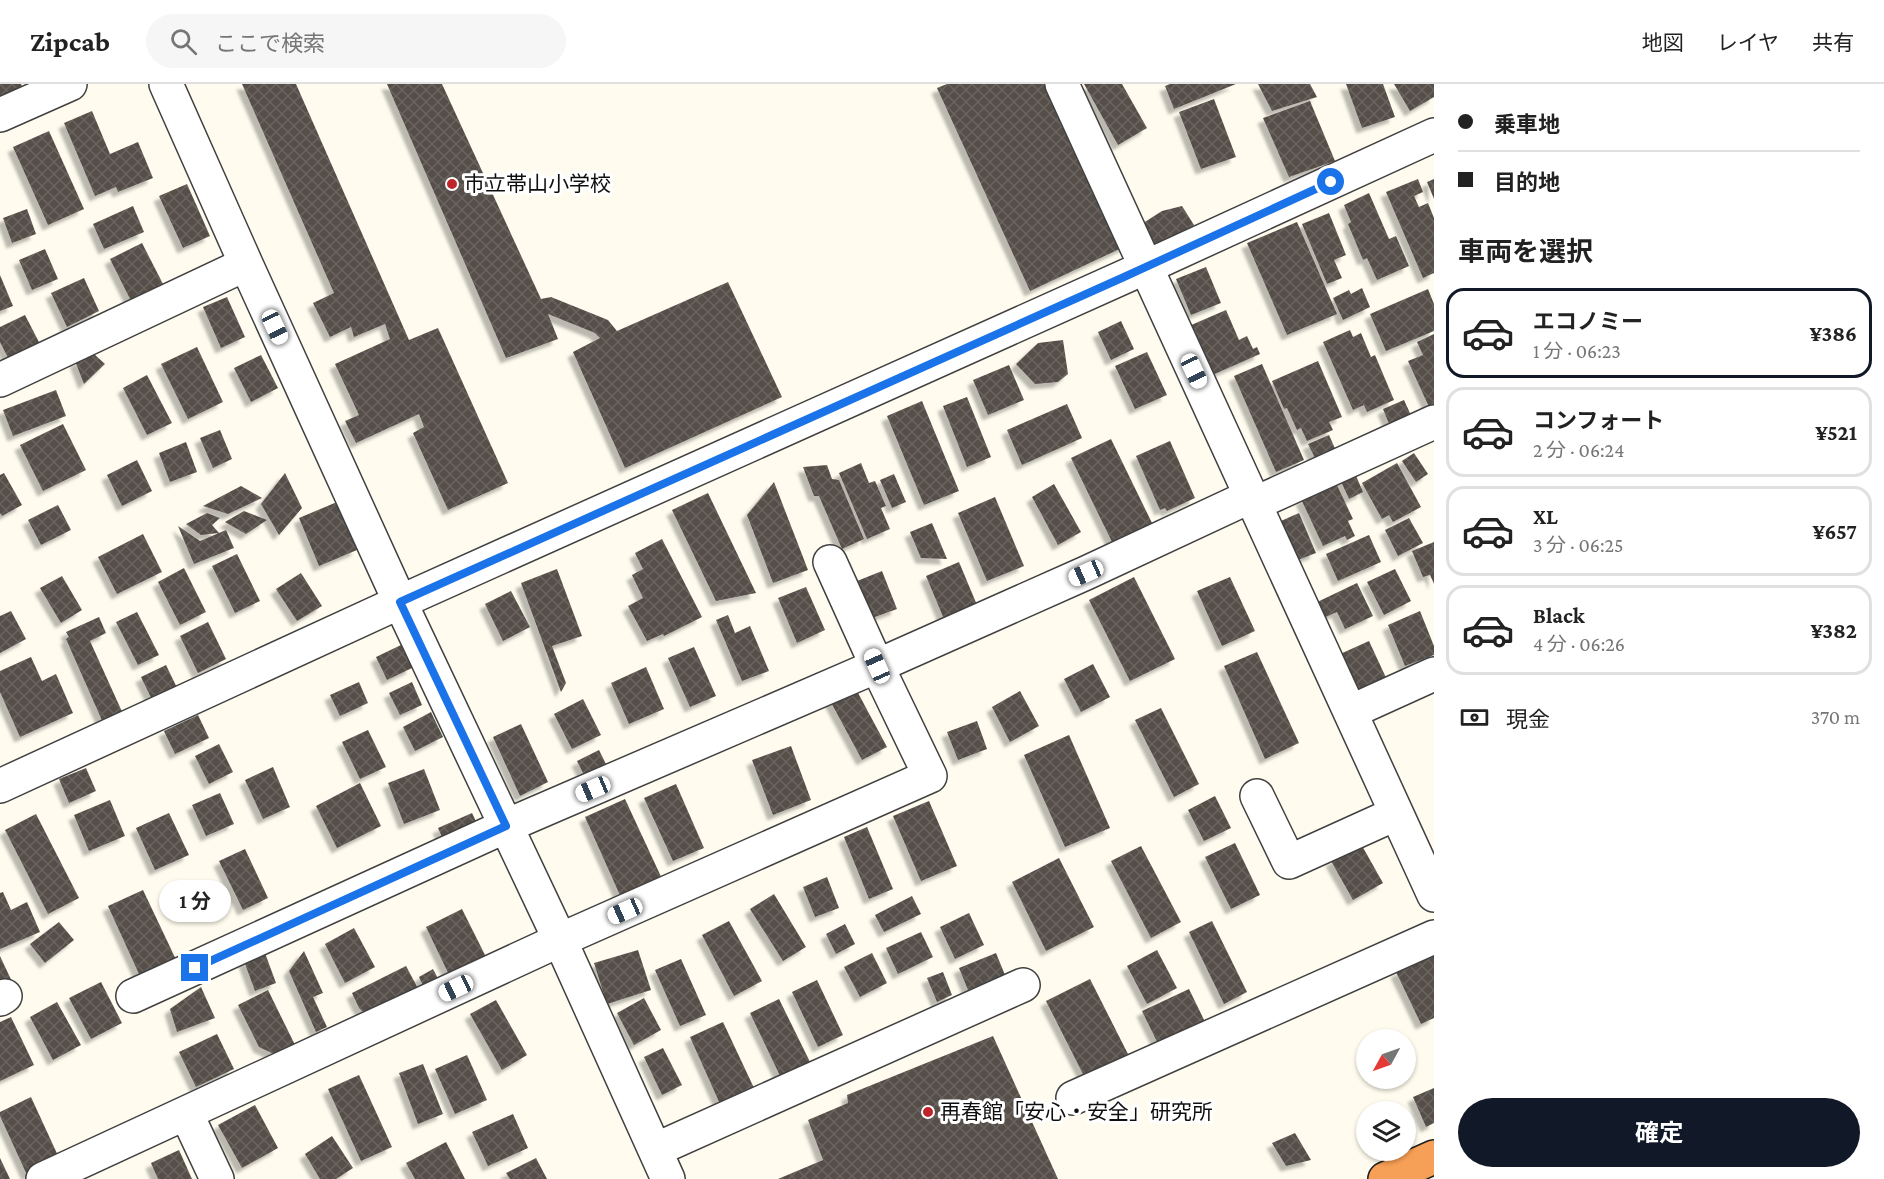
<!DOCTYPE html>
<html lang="ja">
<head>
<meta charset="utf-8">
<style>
  :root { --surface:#fff; --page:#f6f6f6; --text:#222; --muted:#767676; --line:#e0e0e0; --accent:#111827 }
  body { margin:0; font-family:"Crimson Pro","Noto Sans JP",serif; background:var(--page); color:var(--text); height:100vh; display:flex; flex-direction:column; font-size:22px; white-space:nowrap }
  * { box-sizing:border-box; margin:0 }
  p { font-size:20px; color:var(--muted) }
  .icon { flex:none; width:33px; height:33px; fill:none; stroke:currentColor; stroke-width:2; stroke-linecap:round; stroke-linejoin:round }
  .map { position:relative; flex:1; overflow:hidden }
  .sheet { display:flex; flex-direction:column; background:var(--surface); width:450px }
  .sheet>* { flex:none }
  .guide { display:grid; align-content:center; height:132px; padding:0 24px; background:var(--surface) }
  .needle { width:39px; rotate:230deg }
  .buttons { position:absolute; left:1356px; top:945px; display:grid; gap:12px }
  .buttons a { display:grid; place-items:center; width:60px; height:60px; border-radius:50%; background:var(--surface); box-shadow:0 2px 4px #0004; font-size:30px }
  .end { position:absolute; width:27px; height:27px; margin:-14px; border:8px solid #1a73e8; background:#fff; box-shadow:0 0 0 3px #fff }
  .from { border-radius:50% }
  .bubble { position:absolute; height:42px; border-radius:21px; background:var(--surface); box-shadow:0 2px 4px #0004; font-size:20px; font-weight:700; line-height:42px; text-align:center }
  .car { position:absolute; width:18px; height:36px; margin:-18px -9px; border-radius:8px; box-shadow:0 0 4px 2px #0007; background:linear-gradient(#fff 24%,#345 0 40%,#fff 0 76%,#345 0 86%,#fff 0) }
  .guide b { display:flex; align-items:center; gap:21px; height:57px; font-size:22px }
  .guide b+b { border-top:2px solid var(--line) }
  .guide i { width:15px; height:15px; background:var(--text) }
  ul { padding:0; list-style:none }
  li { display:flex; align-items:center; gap:18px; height:90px; margin:0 12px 9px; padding:0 12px; border:3px solid var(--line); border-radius:18px }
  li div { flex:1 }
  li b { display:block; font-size:22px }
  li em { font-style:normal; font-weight:700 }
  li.on { border-color:var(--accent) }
  li>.icon { width:54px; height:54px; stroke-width:1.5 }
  h2 { padding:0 24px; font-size:27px; line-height:72px }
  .pay { display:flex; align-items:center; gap:15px; height:66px; padding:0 24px; font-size:22px }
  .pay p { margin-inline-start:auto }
  .action { display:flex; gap:12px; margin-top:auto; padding:12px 24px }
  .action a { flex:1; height:69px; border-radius:36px; background:var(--accent); color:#fff; font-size:24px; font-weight:700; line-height:69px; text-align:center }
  header { display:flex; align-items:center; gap:36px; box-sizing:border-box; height:84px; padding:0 30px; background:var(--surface); border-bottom:2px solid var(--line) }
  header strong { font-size:28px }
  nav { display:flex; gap:33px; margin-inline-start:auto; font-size:21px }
  .search { width:420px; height:54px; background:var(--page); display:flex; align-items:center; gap:15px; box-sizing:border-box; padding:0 21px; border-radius:33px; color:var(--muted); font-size:22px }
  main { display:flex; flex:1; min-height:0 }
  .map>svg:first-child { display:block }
</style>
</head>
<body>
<header>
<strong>Zipcab</strong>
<div class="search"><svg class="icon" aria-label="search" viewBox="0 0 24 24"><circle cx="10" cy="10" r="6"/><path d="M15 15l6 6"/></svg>ここで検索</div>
<nav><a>地図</a><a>レイヤ</a><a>共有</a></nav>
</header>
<main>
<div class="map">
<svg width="1434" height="1095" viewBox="0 0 1434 1095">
  <defs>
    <pattern id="building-cross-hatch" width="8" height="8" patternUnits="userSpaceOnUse" patternTransform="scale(1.5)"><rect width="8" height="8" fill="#574f4a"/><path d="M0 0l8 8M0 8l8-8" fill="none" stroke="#6a6460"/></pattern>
    <filter id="shadow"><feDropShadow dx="-5.5" dy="5.5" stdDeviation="1.5" flood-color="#0004"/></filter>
  </defs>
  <rect width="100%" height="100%" fill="#fffcef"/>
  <path fill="url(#building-cross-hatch)" filter="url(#shadow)" d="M 0,0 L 21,0 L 29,19 L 0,31 Z
    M 242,0 L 296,0 L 409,256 L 438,244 L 508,399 L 448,426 L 413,349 L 424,343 L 419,330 L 356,359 L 345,337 L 359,331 L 335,280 L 390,255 L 385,240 L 354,253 L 351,243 L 330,253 L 313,219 L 334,209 Z
    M 387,0 L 442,0 L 541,215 L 551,213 L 608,236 L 617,247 L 728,198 L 782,313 L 625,384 L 573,268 L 600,254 L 595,249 L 548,230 L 558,255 L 506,274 Z
    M 947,0 L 1054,0 L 1128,161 L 1030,207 L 937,4 Z
    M 1084,0 L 1122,0 L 1147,44 L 1118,61 Z
    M 1170,0 L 1236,0 L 1174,25 L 1165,2 Z
    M 1258,0 L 1310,0 L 1317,13 L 1272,27 Z
    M 1346,0 L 1383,0 L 1395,33 L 1362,44 Z
    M 1394,0 L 1434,0 L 1434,13 L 1410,27 Z
    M 1214,15 L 1236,73 L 1201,85 L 1179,28 Z
    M 1310,17 L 1335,77 L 1289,93 L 1263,34 Z
    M 92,27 L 110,70 L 138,58 L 153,94 L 118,108 L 116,103 L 95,112 L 64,39 Z
    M 49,47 L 84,125 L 48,141 L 13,63 Z
    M 1418,95 L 1423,108 L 1414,112 L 1419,123 L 1428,119 L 1434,134 L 1434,189 L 1423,194 L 1386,108 Z
    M 1434,95 L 1434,115 L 1427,98 Z
    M 187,100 L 210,152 L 183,164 L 159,112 Z
    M 1369,109 L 1389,155 L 1396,152 L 1409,182 L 1377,196 L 1367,174 L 1363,176 L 1348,140 L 1351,138 L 1344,121 Z
    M 133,122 L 144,148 L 104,165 L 93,140 Z
    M 1182,122 L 1194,141 L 1153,168 L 1137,143 L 1162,127 Z
    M 27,125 L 36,150 L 12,159 L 3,134 Z
    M 1329,129 L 1346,171 L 1334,176 L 1342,194 L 1327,200 L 1302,140 Z
    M 1297,138 L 1337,230 L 1287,251 L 1247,159 Z
    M 142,159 L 163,200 L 131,217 L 110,175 Z
    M 45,165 L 58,195 L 32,206 L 19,176 Z
    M 1206,183 L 1221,219 L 1191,231 L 1176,195 Z
    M 0,191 L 13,222 L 0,227 Z
    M 84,194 L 99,227 L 67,243 L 51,209 Z
    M 1362,204 L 1370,223 L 1343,236 L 1333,214 L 1349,206 L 1351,210 Z
    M 1428,205 L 1434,220 L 1434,247 L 1386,267 L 1370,230 Z
    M 227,213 L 245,253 L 221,264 L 203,223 Z
    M 1226,226 L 1239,256 L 1247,252 L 1253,265 L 1257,263 L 1260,270 L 1210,292 L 1189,242 Z
    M 25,231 L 41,262 L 10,278 L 0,258 L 0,243 Z
    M 1121,237 L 1134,265 L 1111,276 L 1098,248 Z
    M 1350,246 L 1353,253 L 1361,249 L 1371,273 L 1375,271 L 1394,316 L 1367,328 L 1364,321 L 1353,326 L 1323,258 Z
    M 1434,250 L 1434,320 L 1429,323 L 1408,277 L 1423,271 L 1417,258 Z
    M 1063,256 L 1068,290 L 1058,298 L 1035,300 L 1016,280 L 1038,259 Z
    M 197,263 L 223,318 L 188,335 L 161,280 Z
    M 1147,268 L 1167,311 L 1135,325 L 1115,282 Z
    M 94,270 L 105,280 L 84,300 L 75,277 Z
    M 261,271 L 278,304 L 251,318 L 234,284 Z
    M 1318,277 L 1342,333 L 1329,338 L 1333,346 L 1307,357 L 1301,344 L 1297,346 L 1287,324 L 1284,325 L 1272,297 Z
    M 1262,280 L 1304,376 L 1276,388 L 1234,292 Z
    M 1009,281 L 1024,316 L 988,331 L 973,296 Z
    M 147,291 L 172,339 L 147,351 L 123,304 Z
    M 56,306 L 66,332 L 13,352 L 3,326 Z
    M 967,313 L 991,373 L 967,383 L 943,322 Z
    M 1404,316 L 1414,338 L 1392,347 L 1383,325 Z
    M 922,317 L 959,407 L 924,421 L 887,332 Z
    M 1067,320 L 1082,354 L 1022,381 L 1007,346 Z
    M 63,340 L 86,386 L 43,407 L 20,361 Z
    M 220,346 L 232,375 L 213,384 L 200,354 Z
    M 1329,351 L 1337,369 L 1317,378 L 1308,360 Z
    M 1111,355 L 1153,441 L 1113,460 L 1071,374 Z
    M 1170,357 L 1195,414 L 1167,427 L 1165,424 L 1160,426 L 1136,372 Z
    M 186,358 L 197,388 L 170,398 L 159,369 Z
    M 1414,369 L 1428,390 L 1416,398 L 1402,377 Z
    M 137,376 L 152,407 L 122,422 L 107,391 Z
    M 861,379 L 869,399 L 875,397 L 886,422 L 881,424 L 890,445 L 867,455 L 839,389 Z
    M 1397,379 L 1421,423 L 1393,438 L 1389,431 L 1382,435 L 1362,399 Z
    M 827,381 L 832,395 L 839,396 L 864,455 L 842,465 L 819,412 L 814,412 L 803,383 Z
    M 1354,387 L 1363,408 L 1349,415 L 1339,393 Z
    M 4,389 L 22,421 L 2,432 L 0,429 L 0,391 Z
    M 285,389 L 302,424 L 279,451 L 261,420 Z
    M 894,390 L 906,418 L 892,424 L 880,396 Z
    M 774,398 L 808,486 L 773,499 L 747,431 Z
    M 1336,399 L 1353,435 L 1348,437 L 1355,452 L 1347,456 L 1345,452 L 1323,462 L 1301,415 Z
    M 1054,400 L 1081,448 L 1058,461 L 1032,413 Z
    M 241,402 L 262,414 L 228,430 L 203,422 Z
    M 708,409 L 756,509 L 716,517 L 672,426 Z
    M 995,413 L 1024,482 L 987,497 L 958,429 Z
    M 337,418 L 357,466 L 319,482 L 299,434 Z
    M 58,421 L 71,446 L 41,461 L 28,436 Z
    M 244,427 L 267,436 L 246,450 L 225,438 Z
    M 207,429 L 220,434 L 212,441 L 219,449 L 201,451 L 186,440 Z
    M 1299,429 L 1316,469 L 1298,476 L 1281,437 Z
    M 1409,434 L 1423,459 L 1398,472 L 1385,446 Z
    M 932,439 L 947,475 L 921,474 L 910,448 Z
    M 178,442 L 200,457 L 226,446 L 234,464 L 194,480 Z
    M 143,450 L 162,488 L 117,510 L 98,473 Z
    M 1369,451 L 1381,478 L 1338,497 L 1326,470 Z
    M 662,455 L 702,533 L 664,552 L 663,550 L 647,557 L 628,522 L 643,514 L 632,491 L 643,485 L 635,469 Z
    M 1434,458 L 1434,500 L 1430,491 L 1423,493 L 1412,467 Z
    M 237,470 L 260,517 L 235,529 L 212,482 Z
    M 959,478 L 977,521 L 944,535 L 926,492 Z
    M 184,484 L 206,528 L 180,541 L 158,498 Z
    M 557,485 L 582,552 L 552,562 L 566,599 L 561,608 L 521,499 Z
    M 1395,485 L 1411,517 L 1384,531 L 1367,498 Z
    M 882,487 L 897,525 L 872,534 L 857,497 Z
    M 301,489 L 322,522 L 297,537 L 276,505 Z
    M 62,492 L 82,526 L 61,539 L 40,504 Z
    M 1134,493 L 1175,575 L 1130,597 L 1089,516 Z
    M 1230,493 L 1255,547 L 1222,562 L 1197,507 Z
    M 1357,499 L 1373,532 L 1345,545 L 1337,528 L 1319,536 L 1311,521 Z
    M 806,503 L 825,546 L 797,559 L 778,514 Z
    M 511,507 L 530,543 L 503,557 L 485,520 Z
    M 11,527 L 26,555 L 0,569 L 0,532 Z
    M 1420,527 L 1434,562 L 1434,571 L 1405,582 L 1388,541 Z
    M 137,528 L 159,571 L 138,581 L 116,538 Z
    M 728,531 L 735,549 L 750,542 L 769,587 L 742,597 L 716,536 Z
    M 99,533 L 106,549 L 90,557 L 124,632 L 104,641 L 66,555 L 69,553 L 66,548 Z
    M 208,538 L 226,575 L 198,589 L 180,552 Z
    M 1369,557 L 1388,598 L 1357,612 L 1338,571 Z
    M 401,561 L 412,584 L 387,596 L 376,573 Z
    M 694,563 L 716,612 L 690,623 L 668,574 Z
    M 1257,568 L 1299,659 L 1265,675 L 1224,582 Z
    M 31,573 L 42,597 L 56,590 L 73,629 L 20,653 L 0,608 L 0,587 Z
    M 1093,580 L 1110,613 L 1081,628 L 1064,595 Z
    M 166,581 L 180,610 L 155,622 L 141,593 Z
    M 646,583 L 664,625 L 629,640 L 611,599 Z
    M 359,598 L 368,619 L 340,632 L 330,611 Z
    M 412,598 L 422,621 L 400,631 L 389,609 Z
    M 857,607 L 887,663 L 862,676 L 827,611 Z
    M 1020,607 L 1039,642 L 1010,658 L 992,623 Z
    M 583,615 L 601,651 L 572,665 L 554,630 Z
    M 1161,624 L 1199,700 L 1174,713 L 1135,636 Z
    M 431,628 L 443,653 L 415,667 L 403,643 Z
    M 198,631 L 209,654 L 175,670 L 164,647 Z
    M 977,637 L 987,665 L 958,676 L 947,648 Z
    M 521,640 L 548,698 L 520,712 L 493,653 Z
    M 368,646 L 386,683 L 360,695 L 342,658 Z
    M 1069,651 L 1110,744 L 1065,763 L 1024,671 Z
    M 219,660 L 233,688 L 209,700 L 195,672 Z
    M 791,662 L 811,716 L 773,731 L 752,676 Z
    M 599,666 L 610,688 L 588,699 L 577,677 Z
    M 273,683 L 290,723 L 263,735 L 245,696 Z
    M 86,684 L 96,707 L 69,719 L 59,695 Z
    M 424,685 L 440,726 L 404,740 L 388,699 Z
    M 360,699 L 381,742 L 337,764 L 316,722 Z
    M 676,700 L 704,764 L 673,777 L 644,714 Z
    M 220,709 L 234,740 L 206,752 L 192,721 Z
    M 1215,712 L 1231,744 L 1204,757 L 1188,726 Z
    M 625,715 L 664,799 L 623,818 L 585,733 Z
    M 110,716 L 125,752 L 89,767 L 74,731 Z
    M 929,717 L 957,782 L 921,797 L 893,732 Z
    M 169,729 L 189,771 L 155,786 L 136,744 Z
    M 472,729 L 482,750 L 448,766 L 438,744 Z
    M 36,730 L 79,814 L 48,830 L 5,746 Z
    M 867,743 L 893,805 L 869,815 L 844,753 Z
    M 1235,759 L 1260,811 L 1231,825 L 1205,773 Z
    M 1361,760 L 1383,799 L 1353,816 L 1331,777 Z
    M 1141,762 L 1181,838 L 1151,854 L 1111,777 Z
    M 245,765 L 268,814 L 243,826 L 219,777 Z
    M 1059,774 L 1094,843 L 1046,867 L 1012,798 Z
    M 827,793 L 839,824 L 815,833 L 803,803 Z
    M 143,806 L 180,884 L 144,901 L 108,822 Z
    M 3,808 L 11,826 L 27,818 L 40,848 L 0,865 L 0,809 Z
    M 774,810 L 806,863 L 783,877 L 750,825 Z
    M 912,812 L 921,830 L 884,848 L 875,831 Z
    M 462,825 L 490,881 L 453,899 L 426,843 Z
    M 969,829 L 984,861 L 955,875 L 940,843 Z
    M 729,837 L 762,897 L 734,912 L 702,851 Z
    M 1212,837 L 1247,908 L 1224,920 L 1189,848 Z
    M 59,838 L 74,856 L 45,879 L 30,860 Z
    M 845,840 L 855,860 L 836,870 L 826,850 Z
    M 354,844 L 375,883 L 345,899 L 325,860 Z
    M 921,848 L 933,873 L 898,890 L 886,864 Z
    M 638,866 L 651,906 L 607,920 L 594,879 Z
    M 1157,866 L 1177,904 L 1147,920 L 1127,882 Z
    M 304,867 L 323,909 L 313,913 L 327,943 L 316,948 L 289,887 Z
    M 265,869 L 276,899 L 255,907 L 244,877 Z
    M 872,869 L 887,899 L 860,913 L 844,883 Z
    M 996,869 L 1005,891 L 968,906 L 959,884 Z
    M 1434,871 L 1434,934 L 1421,940 L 1396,888 Z
    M 0,872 L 15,904 L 0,910 Z
    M 681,875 L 706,931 L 680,942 L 655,886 Z
    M 406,882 L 421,910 L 370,935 L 359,924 L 352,909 Z
    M 433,885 L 443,904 L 428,912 L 419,893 Z
    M 943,888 L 952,911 L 937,918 L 927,894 Z
    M 1090,895 L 1129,972 L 1085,994 L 1046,917 Z
    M 817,896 L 843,951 L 818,963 L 792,908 Z
    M 101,898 L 122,939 L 91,955 L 69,914 Z
    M 201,903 L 215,934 L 177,948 L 170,925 Z
    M 1189,905 L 1208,944 L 1161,966 L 1142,927 Z
    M 268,906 L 296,963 L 278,972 L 259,963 L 238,921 Z
    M 644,914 L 661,946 L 634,961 L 617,929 Z
    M 779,915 L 811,980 L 781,994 L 750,929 Z
    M 496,916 L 527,971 L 502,986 L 470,930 Z
    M 57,918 L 81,961 L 53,976 L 30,933 Z
    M 11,933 L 34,981 L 0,997 L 0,938 Z
    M 723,938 L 754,1004 L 720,1020 L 690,953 Z
    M 217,950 L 234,985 L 196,1003 L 179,968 Z
    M 993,952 L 1058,1095 L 778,1095 L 823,1076 L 808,1036 L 848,1019 L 847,1011 Z
    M 663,964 L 682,1001 L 662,1011 L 644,973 Z
    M 467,971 L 487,1016 L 455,1030 L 435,985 Z
    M 423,980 L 443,1030 L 418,1040 L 399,989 Z
    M 359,991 L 392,1063 L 361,1077 L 328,1005 Z
    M 1434,1004 L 1434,1039 L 1426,1043 L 1413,1013 Z
    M 31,1013 L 60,1076 L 27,1091 L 0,1032 L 0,1028 Z
    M 255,1021 L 278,1064 L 242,1084 L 218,1041 Z
    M 513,1030 L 528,1064 L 488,1082 L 472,1048 Z
    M 1295,1049 L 1311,1076 L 1286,1082 L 1272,1059 Z
    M 332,1052 L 353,1084 L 336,1095 L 320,1095 L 305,1070 Z
    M 446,1058 L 465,1095 L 415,1095 L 406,1079 Z
    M 179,1066 L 192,1095 L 158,1095 L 151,1079 Z
    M 0,1074 L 10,1095 L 0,1095 Z
    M 536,1074 L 547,1095 L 510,1095 L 506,1089 Z"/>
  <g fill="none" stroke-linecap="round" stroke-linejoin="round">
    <g stroke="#414141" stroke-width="36">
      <path id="minor" d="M 166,0 L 246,180 L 400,518 L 560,856 L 668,1095
        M 1062,0 L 1434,811
        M 0,31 L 70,0
        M 0,296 L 246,180
        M 1254,420 L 1434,338
        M 1350,628 L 1434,590
        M 0,702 L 400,518 L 1146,183 L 1434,51
        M 1257,712 L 1289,778 L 1395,730
        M 133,912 L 506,742 L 877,582 L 830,478
        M 0,915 L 5,912
        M 1073,1014 L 1434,853
        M 186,1029 L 217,1095
        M 655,1066 L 1023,901
        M 43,1095 L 560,856 L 930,692 L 877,582 L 1086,489 L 1251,412"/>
    </g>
    <g stroke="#1f1f1f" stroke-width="36">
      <path id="highway" d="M 1385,1095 L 1434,1073"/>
    </g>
    <use href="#minor" stroke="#fff" stroke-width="33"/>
    <use href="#highway" stroke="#f69f56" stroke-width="33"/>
  </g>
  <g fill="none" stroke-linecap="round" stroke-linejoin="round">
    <path stroke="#1a73e8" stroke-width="8" d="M 195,884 L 506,742 L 400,518 L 1124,193 L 1331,98"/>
  </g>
  <g fill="#c0242b" stroke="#fff" stroke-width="2">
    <circle cx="452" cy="100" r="6"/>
    <circle cx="928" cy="1028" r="6"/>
  </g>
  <g text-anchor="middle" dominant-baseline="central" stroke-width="6" stroke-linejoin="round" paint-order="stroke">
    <g font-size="21" fill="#0e0e0e" stroke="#fff" text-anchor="start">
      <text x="464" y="100">市立帯山小学校</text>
      <text x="940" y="1028">再春館「安心・安全」研究所</text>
    </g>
  </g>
</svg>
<div class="buttons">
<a><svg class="needle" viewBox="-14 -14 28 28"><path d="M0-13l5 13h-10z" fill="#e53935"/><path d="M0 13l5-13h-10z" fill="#767676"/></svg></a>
<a><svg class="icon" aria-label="layers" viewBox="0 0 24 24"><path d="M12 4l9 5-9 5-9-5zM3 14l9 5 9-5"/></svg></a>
</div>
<i class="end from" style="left:1331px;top:98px"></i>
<i class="end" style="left:195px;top:884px"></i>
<div class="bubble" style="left:159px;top:796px;width:72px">1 分</div>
<i class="car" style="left:275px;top:243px;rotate:155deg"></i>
<i class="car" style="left:1194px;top:287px;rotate:155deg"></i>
<i class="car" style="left:1086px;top:489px;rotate:246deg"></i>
<i class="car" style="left:877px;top:582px;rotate:336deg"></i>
<i class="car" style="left:593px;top:705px;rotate:247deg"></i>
<i class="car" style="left:625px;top:827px;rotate:246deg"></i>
<i class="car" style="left:456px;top:904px;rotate:245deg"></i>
</div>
<section class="sheet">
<div class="guide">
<b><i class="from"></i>乗車地</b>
<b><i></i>目的地</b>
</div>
<h2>車両を選択</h2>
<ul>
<li class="on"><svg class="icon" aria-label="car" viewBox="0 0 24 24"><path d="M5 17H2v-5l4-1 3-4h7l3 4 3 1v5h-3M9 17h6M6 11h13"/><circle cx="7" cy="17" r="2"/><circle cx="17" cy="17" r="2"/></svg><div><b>エコノミー</b><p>1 分 · 06:23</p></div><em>¥386</em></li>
<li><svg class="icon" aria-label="car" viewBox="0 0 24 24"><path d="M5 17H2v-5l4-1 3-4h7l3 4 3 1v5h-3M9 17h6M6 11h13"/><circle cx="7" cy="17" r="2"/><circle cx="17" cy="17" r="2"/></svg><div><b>コンフォート</b><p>2 分 · 06:24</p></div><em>¥521</em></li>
<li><svg class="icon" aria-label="car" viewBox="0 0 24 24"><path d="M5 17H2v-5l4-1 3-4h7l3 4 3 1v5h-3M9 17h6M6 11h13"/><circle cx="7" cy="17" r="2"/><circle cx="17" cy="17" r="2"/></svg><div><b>XL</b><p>3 分 · 06:25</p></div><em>¥657</em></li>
<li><svg class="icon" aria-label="car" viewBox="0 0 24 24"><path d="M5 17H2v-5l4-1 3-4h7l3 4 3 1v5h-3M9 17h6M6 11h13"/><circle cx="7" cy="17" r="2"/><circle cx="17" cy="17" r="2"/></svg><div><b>Black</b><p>4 分 · 06:26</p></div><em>¥382</em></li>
</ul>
<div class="pay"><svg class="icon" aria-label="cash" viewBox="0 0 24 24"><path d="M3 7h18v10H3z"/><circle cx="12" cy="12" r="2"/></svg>現金<p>370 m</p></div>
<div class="action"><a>確定</a></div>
</section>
</main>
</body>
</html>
